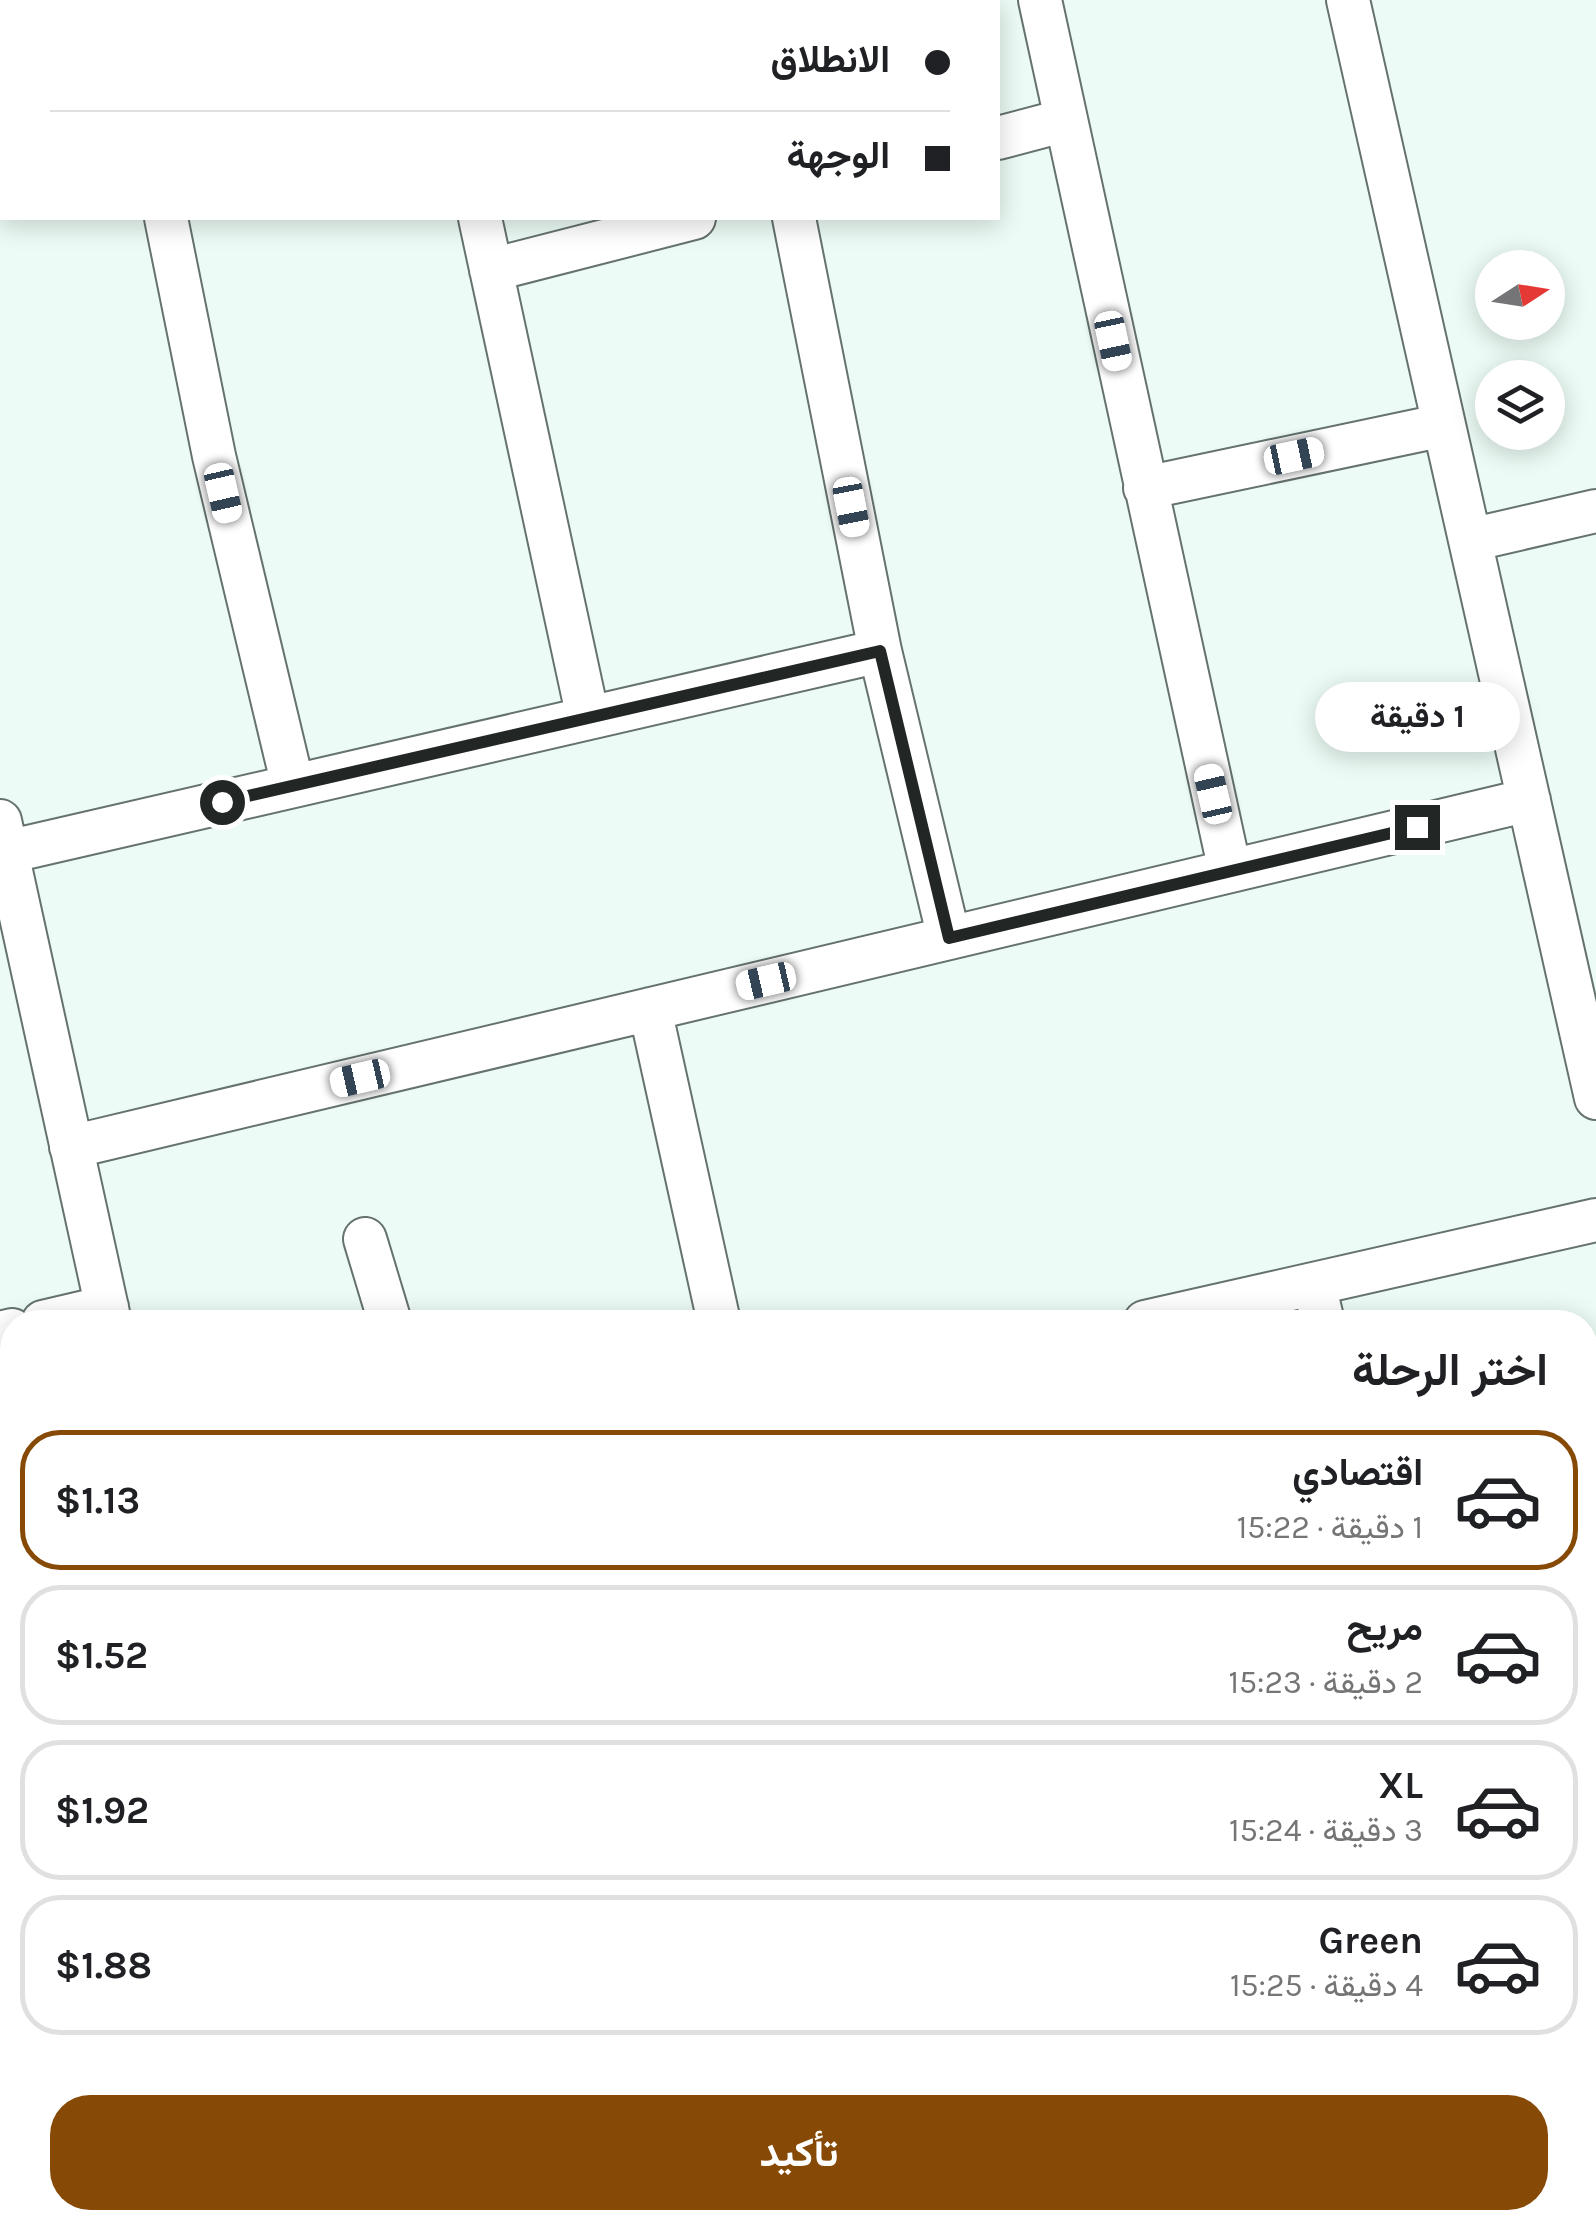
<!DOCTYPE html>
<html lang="ar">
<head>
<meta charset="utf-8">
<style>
  :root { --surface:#fff; --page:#f6f6f6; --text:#202124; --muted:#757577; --line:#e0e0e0; --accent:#864a06 }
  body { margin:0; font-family:Karla,Vazirmatn,sans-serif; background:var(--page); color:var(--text); direction:rtl; height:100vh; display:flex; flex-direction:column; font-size:38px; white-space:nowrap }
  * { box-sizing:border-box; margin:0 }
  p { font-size:32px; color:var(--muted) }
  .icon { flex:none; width:55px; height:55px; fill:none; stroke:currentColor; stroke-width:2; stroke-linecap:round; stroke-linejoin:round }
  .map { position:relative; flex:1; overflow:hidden; direction:ltr }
  .drawer { position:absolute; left:0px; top:1310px; width:1598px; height:920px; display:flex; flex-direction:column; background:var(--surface); border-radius:40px 40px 0 0; box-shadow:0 5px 25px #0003; direction:rtl }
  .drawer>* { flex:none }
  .guide { position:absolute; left:0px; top:0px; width:1000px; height:220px; box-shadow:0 5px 25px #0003; direction:rtl; display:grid; align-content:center; height:220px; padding:0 50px; background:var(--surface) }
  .needle { width:65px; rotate:78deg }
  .tools { position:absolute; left:1475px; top:250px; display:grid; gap:20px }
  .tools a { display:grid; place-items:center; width:90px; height:90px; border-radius:50%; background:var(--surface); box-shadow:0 5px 25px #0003; font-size:50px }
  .end { position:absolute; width:45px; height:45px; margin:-22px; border:12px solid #222725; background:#fff; box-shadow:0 0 0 5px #fff }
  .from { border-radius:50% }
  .bubble { position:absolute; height:70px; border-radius:35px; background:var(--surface); box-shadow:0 5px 25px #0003; font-size:32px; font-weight:700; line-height:70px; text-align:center; direction:rtl }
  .car { position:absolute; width:30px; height:60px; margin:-30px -15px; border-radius:12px; box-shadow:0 0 8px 2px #0007; background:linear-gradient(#fff 24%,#345 0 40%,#fff 0 76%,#345 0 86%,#fff 0) }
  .guide b { display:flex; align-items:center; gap:35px; height:95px; font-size:38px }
  .guide b+b { border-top:2px solid var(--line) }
  .guide i { width:25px; height:25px; background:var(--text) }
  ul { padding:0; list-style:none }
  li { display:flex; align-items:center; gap:30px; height:140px; margin:0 20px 15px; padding:0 30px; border:5px solid var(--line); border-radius:40px }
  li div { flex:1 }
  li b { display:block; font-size:38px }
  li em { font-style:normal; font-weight:700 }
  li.selected { border-color:var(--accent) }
  li>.icon { width:90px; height:90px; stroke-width:1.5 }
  h2 { padding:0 50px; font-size:45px; line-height:120px }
  .action { display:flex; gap:20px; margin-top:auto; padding:20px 50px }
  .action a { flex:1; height:115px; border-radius:40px; background:var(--accent); color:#fff; font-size:40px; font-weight:700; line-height:115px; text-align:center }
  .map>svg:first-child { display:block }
</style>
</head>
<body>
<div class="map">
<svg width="1596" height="2230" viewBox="0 0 1596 2230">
  <rect width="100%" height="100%" fill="#ecfbf5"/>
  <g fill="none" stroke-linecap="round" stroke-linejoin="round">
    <g stroke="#65726d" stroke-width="46">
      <path id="street" d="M 122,0 L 122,2
        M 433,0 L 434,2
        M 1040,0 L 1230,871
        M 1348,0 L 1596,1098
        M 998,138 L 1066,120
        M 166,218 L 214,456 L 293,786
        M 480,218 L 588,718
        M 794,218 L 880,651 L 949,938
        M 491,270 L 694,218
        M 1145,488 L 1444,425
        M 1470,540 L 1596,511
        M 0,821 L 110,1322
        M 7,852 L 880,651
        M 650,1009 L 719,1322
        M 71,1147 L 1529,800
        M 365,1239 L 390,1322
        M 1314,1284 L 1323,1322
        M 43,1322 L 107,1307
        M 1145,1322 L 1596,1220
        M 0,1333 L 12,1330
        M 0,1582 L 12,1579
        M 1585,2036 L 1596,2033
        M 0,2078 L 12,2075
        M 307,2218 L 309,2230
        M 572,2218 L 575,2230
        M 916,2218 L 918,2230
        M 1209,2218 L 1212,2230
        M 1541,2218 L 1544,2230"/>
    </g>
    <use href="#street" stroke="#fff" stroke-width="42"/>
  </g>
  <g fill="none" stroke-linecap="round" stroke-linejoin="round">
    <path stroke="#222725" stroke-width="12" d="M 222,802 L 880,651 L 949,938 L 1417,827"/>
  </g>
</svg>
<div class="tools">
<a><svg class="needle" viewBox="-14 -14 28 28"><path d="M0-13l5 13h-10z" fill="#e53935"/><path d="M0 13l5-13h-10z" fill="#757577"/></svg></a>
<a><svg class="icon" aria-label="layers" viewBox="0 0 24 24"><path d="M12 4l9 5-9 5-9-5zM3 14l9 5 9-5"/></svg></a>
</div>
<i class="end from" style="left:222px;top:802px"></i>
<i class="end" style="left:1417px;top:827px"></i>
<div class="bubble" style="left:1315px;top:682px;width:205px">1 دقيقة</div>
<i class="car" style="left:1113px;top:341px;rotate:168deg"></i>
<i class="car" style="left:1294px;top:456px;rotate:78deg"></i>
<i class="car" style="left:223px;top:493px;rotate:167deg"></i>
<i class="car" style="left:851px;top:507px;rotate:169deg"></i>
<i class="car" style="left:1213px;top:794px;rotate:347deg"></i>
<i class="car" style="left:766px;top:981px;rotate:257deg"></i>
<i class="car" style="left:360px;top:1078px;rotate:257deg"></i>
<div class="guide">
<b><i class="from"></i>الانطلاق</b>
<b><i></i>الوجهة</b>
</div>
<section class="drawer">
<h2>اختر الرحلة</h2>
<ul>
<li class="selected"><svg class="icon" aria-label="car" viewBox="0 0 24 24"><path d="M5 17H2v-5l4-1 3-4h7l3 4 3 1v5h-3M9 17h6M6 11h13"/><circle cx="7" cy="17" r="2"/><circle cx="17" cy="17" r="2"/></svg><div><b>اقتصادي</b><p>1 دقيقة · 15:22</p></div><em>$1.13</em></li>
<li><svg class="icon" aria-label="car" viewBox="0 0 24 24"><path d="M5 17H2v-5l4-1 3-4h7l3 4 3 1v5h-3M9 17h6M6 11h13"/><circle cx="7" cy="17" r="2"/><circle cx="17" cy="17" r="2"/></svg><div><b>مريح</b><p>2 دقيقة · 15:23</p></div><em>$1.52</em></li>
<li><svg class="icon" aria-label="car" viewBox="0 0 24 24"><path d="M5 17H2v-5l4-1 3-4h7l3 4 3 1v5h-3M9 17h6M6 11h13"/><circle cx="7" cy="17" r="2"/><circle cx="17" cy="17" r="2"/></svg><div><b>XL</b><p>3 دقيقة · 15:24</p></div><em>$1.92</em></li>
<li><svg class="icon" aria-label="car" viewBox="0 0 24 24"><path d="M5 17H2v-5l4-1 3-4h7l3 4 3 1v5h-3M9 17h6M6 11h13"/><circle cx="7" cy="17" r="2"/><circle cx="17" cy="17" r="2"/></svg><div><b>Green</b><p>4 دقيقة · 15:25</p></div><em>$1.88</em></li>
</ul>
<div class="action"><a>تأكيد</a></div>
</section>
</div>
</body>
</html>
